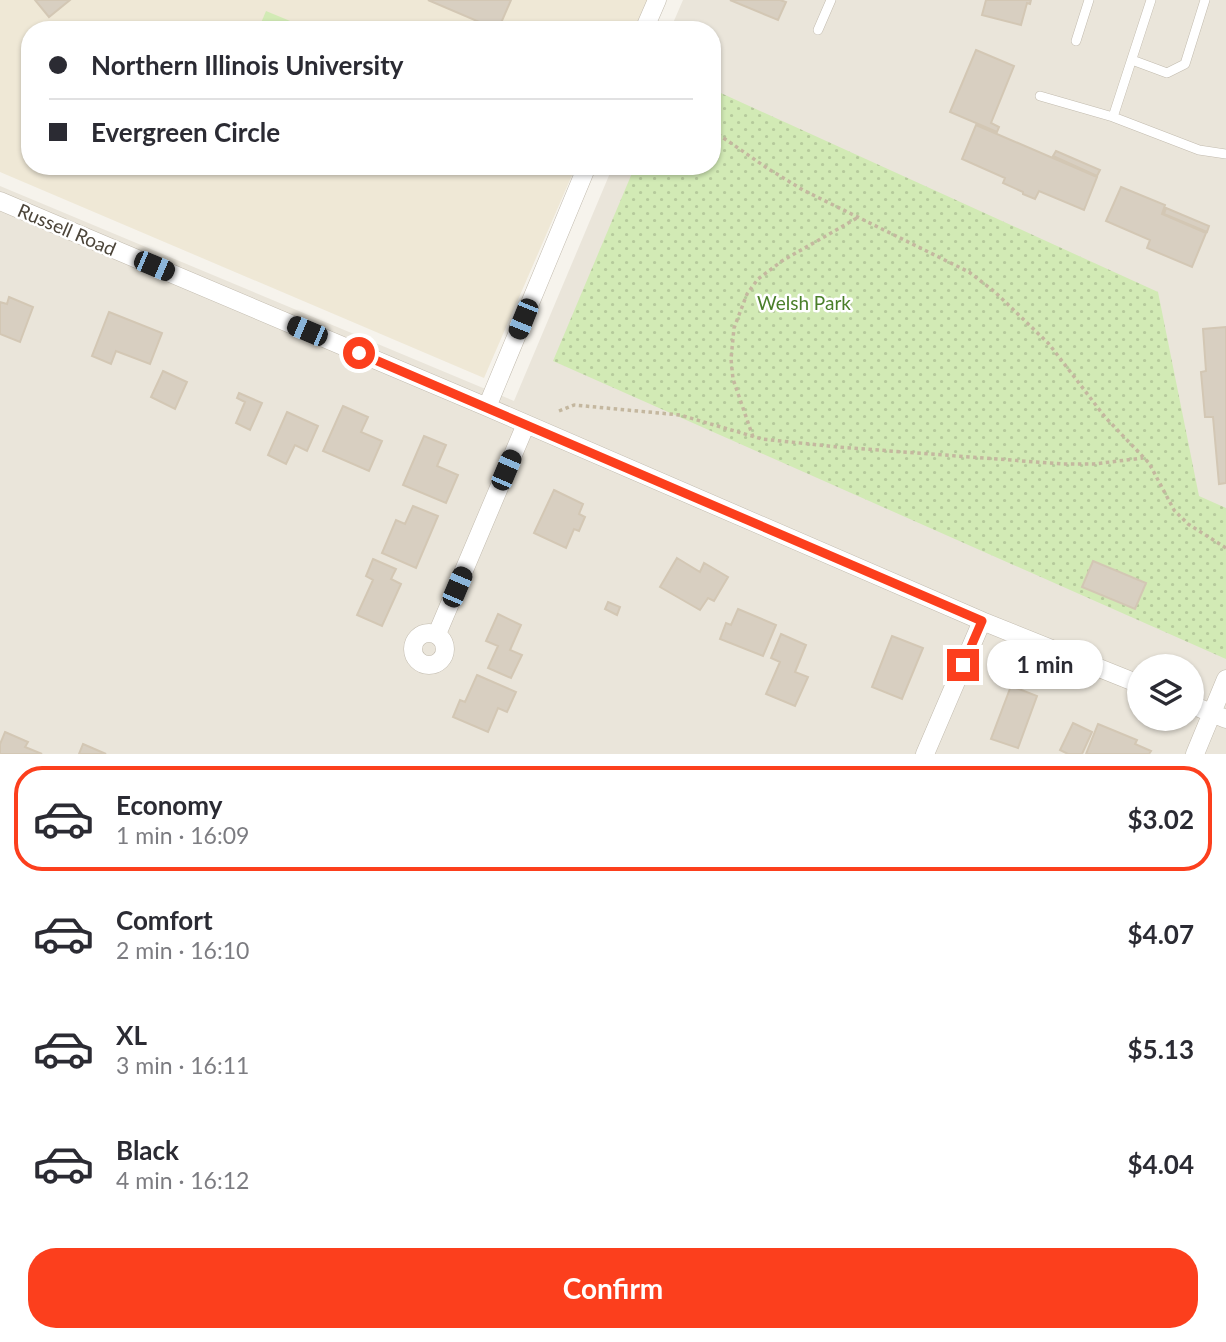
<!DOCTYPE html>
<html lang="en">
<head>
<meta charset="utf-8">
<style>
  :root { --surface:#fff; --page:#f2f2f3; --text:#2b2b33; --muted:#7c7c81; --line:#e1e1e2; --accent:#fc3f1d }
  body { margin:0; font-family:Lato,sans-serif; background:var(--page); color:var(--text); height:100vh; display:flex; flex-direction:column; font-size:26px; white-space:nowrap }
  * { box-sizing:border-box; margin:0 }
  p { font-size:23px; color:var(--muted) }
  .icon { flex:none; width:38px; height:38px; fill:none; stroke:currentColor; stroke-width:2; stroke-linecap:round; stroke-linejoin:round }
  .map { position:relative; height:754px; overflow:hidden }
  .drawer { display:flex; flex-direction:column; background:var(--surface); flex:1 }
  .drawer>* { flex:none }
  .top-card { position:absolute; left:21px; top:21px; width:700px; height:154px; border-radius:28px; box-shadow:0 2px 5px #0004; display:grid; align-content:center; height:154px; padding:0 28px; background:var(--surface) }
  .controls { position:absolute; left:1127px; top:654px; display:grid; gap:14px }
  .controls a { display:grid; place-items:center; width:77px; height:77px; border-radius:50%; background:var(--surface); box-shadow:0 2px 5px #0004; font-size:35px }
  .end { position:absolute; width:32px; height:32px; margin:-16px; border:9px solid #fc3f1d; background:#fff; box-shadow:0 0 0 4px #fff }
  .from { border-radius:50% }
  .bubble { position:absolute; height:49px; border-radius:24px; background:var(--surface); box-shadow:0 2px 5px #0004; font-size:23px; font-weight:700; line-height:49px; text-align:center }
  .car { position:absolute; width:21px; height:42px; margin:-21px -10px; border-radius:9px; box-shadow:0 0 5px 2px #0007; background:linear-gradient(#222 24%,#8ab4d8 0 40%,#222 0 76%,#8ab4d8 0 86%,#222 0) }
  .top-card b { display:flex; align-items:center; gap:24px; height:66px; font-size:26px }
  .top-card b+b { border-top:2px solid var(--line) }
  .top-card i { width:18px; height:18px; background:var(--text) }
  ul { padding:12px 0 0; list-style:none }
  li { display:flex; align-items:center; gap:21px; height:105px; margin:0 14px 10px; padding:0 14px; border:4px solid transparent; border-radius:28px }
  li div { flex:1 }
  li b { display:block; font-size:26px }
  li em { font-style:normal; font-weight:700 }
  li.selected { border-color:var(--accent) }
  li>.icon { width:63px; height:63px; stroke-width:1.5 }
  .button { display:flex; gap:14px; margin-top:auto; padding:14px 28px }
  .button a { flex:1; height:80px; border-radius:28px; background:var(--accent); color:#fff; font-size:28px; font-weight:700; line-height:80px; text-align:center }
  .map>svg:first-child { display:block }
</style>
</head>
<body>
<div class="map">
<svg width="1226" height="754" viewBox="0 0 1226 754">
  <defs>
    <pattern id="green-dots" width="8" height="8" patternUnits="userSpaceOnUse" patternTransform="scale(1.75)"><rect width="8" height="8" fill="#d2eab5"/><path d="M2 2h.1M6 6h.1" fill="none" stroke="#b6ca9c" stroke-width="1.8" stroke-linecap="round"/></pattern>
  </defs>
  <rect width="100%" height="100%" fill="#f6f3ec"/>
  <path fill="#eae5da" fill-rule="evenodd" d="M 683,0 L 1226,0 L 1226,754 L 0,754 L 0,186 L 514,401 L 613,166 L 712,166 L 712,30 L 670,30 ZM 1139,667 L 1192,667 L 1192,719 L 1139,719 Z"/>
  <path fill="#efe8d6" d="M 0,0 L 648,0 L 636,30 L 30,30 L 30,166 L 576,166 L 484,378 L 0,172 Z"/>
  <path fill="url(#green-dots)" d="M 712,89 L 1158,292 L 1199,496 L 1226,508 L 1226,659 L 553,361 L 635,166 L 712,166 Z"/>
  <path fill="#d2eab5" d="M 266,11 L 312,30 L 258,30 Z"/>
  <path fill="#d8cfc1" stroke="#d3c7b4" stroke-width="2" d="M 35,0 L 70,0 L 49,17 Z
    M 428,0 L 511,0 L 498,30 Z
    M 730,0 L 780,0 L 786,2 L 778,20 Z
    M 986,0 L 1031,0 L 1030,4 L 1027,3 L 1021,25 L 982,15 Z
    M 976,50 L 1014,66 L 991,123 L 999,127 L 997,132 L 950,112 Z
    M 976,125 L 1097,177 L 1084,210 L 1039,191 L 1035,199 L 1023,194 L 1023,192 L 1003,183 L 1005,178 L 962,159 Z
    M 1056,151 L 1100,170 L 1097,176 L 1053,156 Z
    M 1121,187 L 1165,205 L 1162,214 L 1206,233 L 1192,267 L 1147,248 L 1150,240 L 1106,221 Z
    M 1166,208 L 1209,226 L 1207,232 L 1164,214 Z
    M 9,297 L 33,307 L 20,342 L 0,334 L 0,302 L 7,304 Z
    M 109,312 L 162,333 L 150,364 L 116,351 L 111,364 L 92,356 Z
    M 1226,327 L 1226,483 L 1219,484 L 1213,417 L 1205,417 L 1201,372 L 1206,371 L 1203,329 Z
    M 163,371 L 187,382 L 175,409 L 151,397 Z
    M 239,393 L 262,403 L 250,430 L 236,423 L 245,402 L 237,398 Z
    M 343,406 L 368,417 L 361,432 L 382,441 L 369,471 L 323,451 Z
    M 287,412 L 318,426 L 307,451 L 295,445 L 286,464 L 268,455 Z
    M 424,436 L 446,445 L 437,466 L 458,475 L 446,503 L 403,485 Z
    M 554,490 L 583,504 L 579,514 L 585,517 L 579,531 L 574,529 L 566,548 L 534,533 Z
    M 413,506 L 438,516 L 416,568 L 382,553 L 396,520 L 405,524 Z
    M 677,558 L 700,572 L 704,563 L 728,577 L 714,601 L 708,598 L 700,610 L 660,587 Z
    M 373,559 L 396,569 L 391,579 L 401,584 L 382,626 L 357,615 L 373,580 L 366,576 Z
    M 1093,561 L 1146,583 L 1135,609 L 1082,587 Z
    M 608,602 L 620,607 L 617,615 L 605,609 Z
    M 738,609 L 776,625 L 763,656 L 720,639 L 726,623 L 731,625 Z
    M 498,614 L 521,625 L 510,650 L 522,655 L 511,678 L 488,668 L 498,646 L 486,641 Z
    M 781,634 L 806,645 L 795,672 L 808,677 L 795,706 L 766,694 L 780,662 L 771,658 Z
    M 892,636 L 923,648 L 902,699 L 872,687 Z
    M 477,675 L 516,692 L 507,712 L 498,708 L 488,732 L 453,717 L 460,700 L 465,702 Z
    M 1011,686 L 1037,696 L 1018,748 L 991,739 Z
    M 1073,723 L 1092,732 L 1082,754 L 1068,754 L 1060,750 Z
    M 1098,724 L 1137,740 L 1135,744 L 1151,751 L 1149,754 L 1086,754 Z
    M 5,732 L 28,742 L 25,747 L 42,754 L 0,754 L 0,744 Z
    M 83,744 L 106,754 L 79,754 Z"/>
  <g fill="none" stroke-linecap="round" stroke-linejoin="round">
    <g stroke="#c2bbae" stroke-width="10">
      <path id="lane" d="M 527,28 L 530,30
        M 818,30 L 831,0
        M 1076,41 L 1089,0
        M 1132,60 L 1167,73 L 1185,64 L 1205,0
        M 1040,96 L 1113,117 L 1151,0
        M 1113,117 L 1199,150 L 1226,154"/>
    </g>
    <g stroke="#c2bbae" stroke-width="19">
      <path id="street" d="M 644,30 L 657,0
        M 0,201 L 487,407 L 982,621 L 1139,684
        M 487,407 L 587,166
        M413 649a16 16 0 1 1 32 0a16 16 0 1 1-32 0Z
        M 437,634 L 526,424
        M 1192,705 L 1226,719
        M 925,754 L 982,621
        M 1195,754 L 1226,679"/>
    </g>
    <path stroke="#c4b79f" stroke-width="3.5" stroke-dasharray="3.5 3.5" stroke-linecap="butt" d="M 712,130 L 767,168 L 803,190 L 969,272 L 995,292 L 1049,344 L 1105,417 L 1149,463 L 1174,510 L 1188,524 L 1226,548
      M 559,411 L 574,405 L 680,415 L 762,439 L 838,447 L 1063,464 L 1094,464 L 1143,458
      M 753,437 L 733,379 L 731,359 L 734,328 L 747,294 L 758,279 L 782,261 L 857,218"/>
    <use href="#lane" stroke="#fff" stroke-width="9"/>
    <use href="#street" stroke="#fff" stroke-width="18"/>
  </g>
  <g fill="none" stroke-linecap="round" stroke-linejoin="round">
    <path stroke="#fc3f1d" stroke-width="9" d="M 359,353 L 982,621 L 963,665"/>
  </g>
  <g text-anchor="middle" dominant-baseline="central" stroke-width="5" stroke-linejoin="round" paint-order="stroke">
    <g font-size="19" fill="#4b4439" stroke="#fff">
      <text transform="translate(67 229) rotate(23)">Russell Road</text>
    </g>
    <g font-size="19" fill="#4a7f2a" stroke="#fff">
      <text x="804" y="302">Welsh Park</text>
    </g>
  </g>
</svg>
<div class="controls">
<a><svg class="icon" aria-label="layers" viewBox="0 0 24 24"><path d="M12 4l9 5-9 5-9-5zM3 14l9 5 9-5"/></svg></a>
</div>
<i class="end from" style="left:359px;top:353px"></i>
<i class="end" style="left:963px;top:665px"></i>
<div class="bubble" style="left:987px;top:640px;width:116px">1 min</div>
<i class="car" style="left:154px;top:266px;rotate:113deg"></i>
<i class="car" style="left:523px;top:319px;rotate:202deg"></i>
<i class="car" style="left:307px;top:331px;rotate:293deg"></i>
<i class="car" style="left:506px;top:470px;rotate:23deg"></i>
<i class="car" style="left:457px;top:587px;rotate:23deg"></i>
<div class="top-card">
<b><i class="from"></i>Northern Illinois University</b>
<b><i></i>Evergreen Circle</b>
</div>
</div>
<section class="drawer">
<ul>
<li class="selected"><svg class="icon" aria-label="car" viewBox="0 0 24 24"><path d="M5 17H2v-5l4-1 3-4h7l3 4 3 1v5h-3M9 17h6M6 11h13"/><circle cx="7" cy="17" r="2"/><circle cx="17" cy="17" r="2"/></svg><div><b>Economy</b><p>1 min · 16:09</p></div><em>$3.02</em></li>
<li><svg class="icon" aria-label="car" viewBox="0 0 24 24"><path d="M5 17H2v-5l4-1 3-4h7l3 4 3 1v5h-3M9 17h6M6 11h13"/><circle cx="7" cy="17" r="2"/><circle cx="17" cy="17" r="2"/></svg><div><b>Comfort</b><p>2 min · 16:10</p></div><em>$4.07</em></li>
<li><svg class="icon" aria-label="car" viewBox="0 0 24 24"><path d="M5 17H2v-5l4-1 3-4h7l3 4 3 1v5h-3M9 17h6M6 11h13"/><circle cx="7" cy="17" r="2"/><circle cx="17" cy="17" r="2"/></svg><div><b>XL</b><p>3 min · 16:11</p></div><em>$5.13</em></li>
<li><svg class="icon" aria-label="car" viewBox="0 0 24 24"><path d="M5 17H2v-5l4-1 3-4h7l3 4 3 1v5h-3M9 17h6M6 11h13"/><circle cx="7" cy="17" r="2"/><circle cx="17" cy="17" r="2"/></svg><div><b>Black</b><p>4 min · 16:12</p></div><em>$4.04</em></li>
</ul>
<div class="button"><a>Confirm</a></div>
</section>
</body>
</html>
